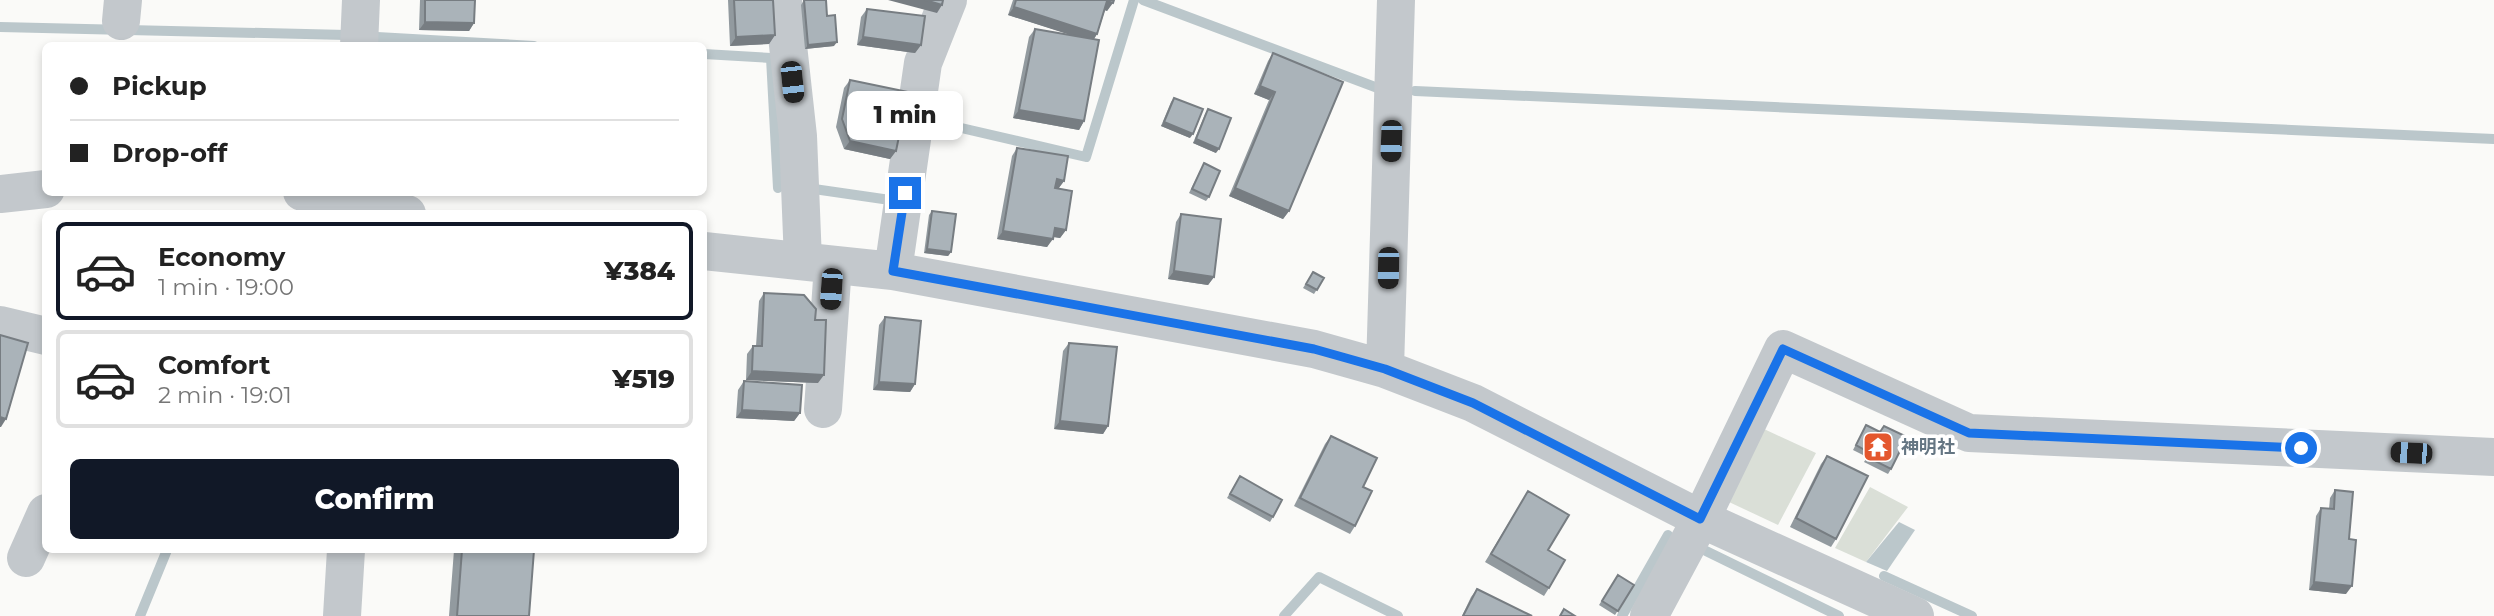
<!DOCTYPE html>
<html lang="en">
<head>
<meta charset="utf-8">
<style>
  :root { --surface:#fff; --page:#f6f6f6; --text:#222; --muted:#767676; --line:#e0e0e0; --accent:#111827 }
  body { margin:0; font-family:Montserrat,"Noto Sans JP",sans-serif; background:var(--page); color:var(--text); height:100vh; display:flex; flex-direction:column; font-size:26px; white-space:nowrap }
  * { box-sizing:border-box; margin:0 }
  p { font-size:23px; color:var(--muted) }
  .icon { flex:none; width:38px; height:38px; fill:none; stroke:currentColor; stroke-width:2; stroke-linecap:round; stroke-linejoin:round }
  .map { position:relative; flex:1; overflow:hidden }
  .details { position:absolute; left:42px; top:210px; width:665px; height:343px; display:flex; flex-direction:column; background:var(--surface); border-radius:10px; box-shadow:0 4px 10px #0003 }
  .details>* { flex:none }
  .top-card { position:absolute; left:42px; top:42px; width:665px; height:154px; border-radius:10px; box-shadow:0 4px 10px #0003; display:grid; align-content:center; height:154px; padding:0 28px; background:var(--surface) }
  .end { position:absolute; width:32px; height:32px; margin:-16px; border:9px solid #1a73e8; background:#fff; box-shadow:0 0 0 4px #fff }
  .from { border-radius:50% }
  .bubble { position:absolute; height:49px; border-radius:10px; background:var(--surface); box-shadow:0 4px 10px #0003; font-size:23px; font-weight:800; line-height:49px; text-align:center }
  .car { position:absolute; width:21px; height:42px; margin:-21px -10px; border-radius:9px; box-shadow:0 0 5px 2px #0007; background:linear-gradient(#222 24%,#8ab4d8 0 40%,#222 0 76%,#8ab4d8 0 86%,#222 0) }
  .top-card b { display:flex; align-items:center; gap:24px; height:66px; font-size:26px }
  .top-card b+b { border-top:2px solid var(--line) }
  .top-card i { width:18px; height:18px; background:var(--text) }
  ul { padding:12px 0 0; list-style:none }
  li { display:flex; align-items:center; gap:21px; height:98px; margin:0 14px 10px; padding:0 14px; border:4px solid var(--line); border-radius:10px }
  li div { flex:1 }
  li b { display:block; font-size:26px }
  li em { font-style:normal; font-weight:800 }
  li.selected { border-color:var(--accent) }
  li>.icon { width:63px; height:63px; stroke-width:1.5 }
  .button { display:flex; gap:14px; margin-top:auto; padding:14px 28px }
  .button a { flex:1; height:80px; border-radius:10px; background:var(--accent); color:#fff; font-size:28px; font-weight:800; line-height:80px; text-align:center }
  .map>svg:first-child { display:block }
</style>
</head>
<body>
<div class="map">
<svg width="2494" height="616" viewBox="0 0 2494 616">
  <rect width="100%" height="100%" fill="#fafaf8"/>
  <path fill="#dadfd7" d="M 1764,429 L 1816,453 L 1778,525 L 1729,502 Z
    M 1870,487 L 1908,507 L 1866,562 L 1835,548 Z"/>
  <path fill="#bbc7cb" d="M 1899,522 L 1915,530 L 1887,571 L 1866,562 Z"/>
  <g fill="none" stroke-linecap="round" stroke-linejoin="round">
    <path stroke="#bbc7cb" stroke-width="10" d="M 1143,0 L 1383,90
      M 0,27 L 347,35
      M 377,37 L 534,46
      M 704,54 L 771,58 L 778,188
      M 1415,91 L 2494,139
      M 929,131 L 931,121 L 1086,157 L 1134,0
      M 814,189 L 890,200
      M 1706,551 L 1839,616
      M 1884,576 L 1972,616
      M 140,616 L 167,550
      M 1284,616 L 1319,577 L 1398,616
      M 1622,616 L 1668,535"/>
    <path stroke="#c3c8cc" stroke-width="38" d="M 783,0 L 798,136 L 803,261
      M 121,21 L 123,0
      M 359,46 L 361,0
      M 302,192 L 351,205 L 407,214
      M 0,194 L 46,189
      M 704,251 L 893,271 L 1314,349 L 1385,369 L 1473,403 L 1701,519 L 1915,616
      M 893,271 L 923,63 L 948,0
      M 0,325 L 46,336
      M 1385,369 L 1396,0
      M 823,409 L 833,265
      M 26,558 L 46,513
      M 342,616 L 346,550
      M 1649,616 L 1701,519 L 1783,349 L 1969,433 L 2494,457"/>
  </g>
  <path fill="#929a9f" d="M 420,0 L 475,0 L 474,23 L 469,31 L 419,30 Z
    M 728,0 L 773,0 L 775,35 L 769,44 L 730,46 Z
    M 804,0 L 827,16 L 834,46 L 805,49 L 801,5 Z
    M 1013,0 L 1114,0 L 1107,11 L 1105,10 L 1097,34 L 1094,39 L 1084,121 L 1079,130 L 1013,118 L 1029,37 L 1035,29 L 1072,35 L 1008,15 Z
    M 867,9 L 921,45 L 915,53 L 857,45 L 861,17 Z
    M 1273,53 L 1289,211 L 1283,219 L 1229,196 L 1269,100 L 1254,94 L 1268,61 Z
    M 850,80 L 896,151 L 890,159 L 844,149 L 836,127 L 844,88 Z
    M 1174,98 L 1190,138 L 1161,126 L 1171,102 Z
    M 1208,109 L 1216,153 L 1193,143 L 1205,114 Z
    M 1017,148 L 1064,181 L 1058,189 L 1066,230 L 1060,238 L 1053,237 L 1047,247 L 997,239 L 1012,156 Z
    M 1204,163 L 1209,197 L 1206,201 L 1189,193 Z
    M 932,211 L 951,252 L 948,256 L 924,253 L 929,215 Z
    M 1181,214 L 1214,277 L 1208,285 L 1168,279 L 1176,222 Z
    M 1313,272 L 1324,278 L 1314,294 L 1303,288 Z
    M 764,293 L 815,320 L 818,383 L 746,380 L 747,354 L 753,346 L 756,346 L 759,301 Z
    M 885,317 L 915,384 L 910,392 L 873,390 L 879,325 Z
    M 1069,343 L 1108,426 L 1103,434 L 1054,429 L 1063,351 Z
    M 744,381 L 800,413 L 794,421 L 736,418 L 738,390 Z
    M 1866,425 L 1880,432 L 1884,426 L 1891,469 L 1888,474 L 1864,462 L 1867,457 L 1853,450 Z
    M 1331,436 L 1363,487 L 1355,526 L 1350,534 L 1294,506 L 1325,444 Z
    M 1827,456 L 1836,539 L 1831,547 L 1790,527 L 1821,464 Z
    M 1240,476 L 1273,517 L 1270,522 L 1227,498 Z
    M 2335,490 L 2349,539 L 2346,594 L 2309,590 L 2316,516 L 2321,508 L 2329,509 L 2330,498 Z
    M 1528,491 L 1549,588 L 1544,596 L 1485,562 Z
    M 454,550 L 534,550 L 529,616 L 449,616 Z
    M 1618,575 L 1634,585 L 1615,615 L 1599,605 Z
    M 1477,589 L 1532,616 L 1462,616 L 1471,597 Z"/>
  <path fill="#777d82" d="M 888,0 L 925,0 L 942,5 L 937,13 Z
    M 1107,1 L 1113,3 L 1107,11 L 1102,9 Z
    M 1014,7 L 1097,34 L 1092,42 L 1008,15 Z
    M 425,22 L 474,23 L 469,31 L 419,30 Z
    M 775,35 L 769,44 L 730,46 L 736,37 Z
    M 863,37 L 921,45 L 915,53 L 857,45 Z
    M 837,42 L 834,46 L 805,49 L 808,45 Z
    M 1260,86 L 1275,92 L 1269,100 L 1254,94 Z
    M 1019,110 L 1084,121 L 1079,130 L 1013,118 Z
    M 1164,122 L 1193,134 L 1190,138 L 1161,126 Z
    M 1196,139 L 1219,149 L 1216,153 L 1193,143 Z
    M 850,141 L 896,151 L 890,159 L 844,149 Z
    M 1057,179 L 1064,181 L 1058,189 L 1051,187 Z
    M 1235,188 L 1289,211 L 1283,219 L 1229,196 Z
    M 1055,228 L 1066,230 L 1060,238 L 1049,236 Z
    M 1003,231 L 1053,239 L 1047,247 L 997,239 Z
    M 927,249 L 951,252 L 948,256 L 924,253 Z
    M 1174,271 L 1214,277 L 1208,285 L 1168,279 Z
    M 752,371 L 824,375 L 818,383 L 746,380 Z
    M 879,382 L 915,384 L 910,392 L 873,390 Z
    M 742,410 L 800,413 L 794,421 L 736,418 Z
    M 0,417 L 6,419 L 1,427 L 0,427 Z
    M 1060,421 L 1108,426 L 1103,434 L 1054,429 Z
    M 2314,582 L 2352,586 L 2346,594 L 2309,590 Z"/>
  <path fill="#aab3b9" stroke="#777d82" stroke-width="2" d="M 425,0 L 475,0 L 474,23 L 425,22 Z
    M 734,0 L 773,0 L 775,35 L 736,37 Z
    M 804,0 L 826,0 L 827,16 L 835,15 L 837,42 L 808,45 Z
    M 925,0 L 943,0 L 942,5 Z
    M 1016,0 L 1114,0 L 1113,3 L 1107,1 L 1097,34 L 1014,7 Z
    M 867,9 L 925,16 L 921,45 L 863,37 Z
    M 1035,29 L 1099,40 L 1084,121 L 1019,110 Z
    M 1273,53 L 1343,82 L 1289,211 L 1235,188 L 1275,92 L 1260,86 Z
    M 850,80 L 908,92 L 896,151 L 850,141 L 842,119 Z
    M 1174,98 L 1203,109 L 1193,134 L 1164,122 Z
    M 1208,109 L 1231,118 L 1219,149 L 1196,139 Z
    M 1017,148 L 1068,156 L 1064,181 L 1057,179 L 1055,188 L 1072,191 L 1066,230 L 1055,228 L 1053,239 L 1003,231 Z
    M 1204,163 L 1220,171 L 1209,197 L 1192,189 Z
    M 932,211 L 956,214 L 951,252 L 927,249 Z
    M 1181,214 L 1221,219 L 1214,277 L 1174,271 Z
    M 1313,272 L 1324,278 L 1317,290 L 1306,284 Z
    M 764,293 L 804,295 L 816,309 L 815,320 L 826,320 L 824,375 L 752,371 L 753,346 L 762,346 Z
    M 885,317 L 921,321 L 915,384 L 879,382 Z
    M 0,335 L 28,343 L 6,419 L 0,417 Z
    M 1069,343 L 1117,347 L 1108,426 L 1060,421 Z
    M 744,381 L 802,385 L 800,413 L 742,410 Z
    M 1866,425 L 1880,432 L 1884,426 L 1907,437 L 1891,469 L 1867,457 L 1870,453 L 1856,445 Z
    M 1331,436 L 1377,458 L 1363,487 L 1372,491 L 1355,526 L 1300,498 Z
    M 1827,456 L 1868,476 L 1836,539 L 1796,518 Z
    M 1240,476 L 1282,500 L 1273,517 L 1230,494 Z
    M 2335,490 L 2353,492 L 2349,539 L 2356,540 L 2352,586 L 2314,582 L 2321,508 L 2334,509 Z
    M 1528,491 L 1569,515 L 1548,550 L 1565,560 L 1549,588 L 1491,554 Z
    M 462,550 L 534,550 L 529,616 L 457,616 Z
    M 1618,575 L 1634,585 L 1618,611 L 1602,601 Z
    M 1477,589 L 1532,616 L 1463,616 Z
    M 1564,609 L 1575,616 L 1560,616 Z"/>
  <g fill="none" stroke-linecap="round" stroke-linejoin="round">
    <path stroke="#1a73e8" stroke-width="9" d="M 905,193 L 893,271 L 1314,349 L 1385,369 L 1473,403 L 1700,519 L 1783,349 L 1969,433 L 2301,448"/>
  </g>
  <defs>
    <g id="temple-square" transform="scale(1.575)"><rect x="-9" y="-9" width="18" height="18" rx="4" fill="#e4572e" stroke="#fff"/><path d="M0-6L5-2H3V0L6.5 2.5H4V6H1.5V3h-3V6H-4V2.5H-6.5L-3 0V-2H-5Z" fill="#fff"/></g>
  </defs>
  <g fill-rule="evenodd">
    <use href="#temple-square" x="1878" y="447"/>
  </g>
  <g text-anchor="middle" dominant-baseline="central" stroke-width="7" stroke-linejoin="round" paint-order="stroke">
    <g font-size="18" font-weight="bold" fill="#657683" stroke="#fff" text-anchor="start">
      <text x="1901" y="447">神明社</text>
    </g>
  </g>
</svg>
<i class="end from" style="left:2301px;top:448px"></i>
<i class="end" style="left:905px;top:193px"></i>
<div class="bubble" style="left:847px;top:91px;width:116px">1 min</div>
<i class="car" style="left:792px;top:82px;rotate:174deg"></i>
<i class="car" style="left:1391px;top:141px;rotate:182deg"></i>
<i class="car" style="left:1388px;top:268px;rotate:181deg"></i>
<i class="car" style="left:831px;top:289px;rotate:184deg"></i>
<i class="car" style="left:2411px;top:453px;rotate:273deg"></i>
<div class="top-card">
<b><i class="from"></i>Pickup</b>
<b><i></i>Drop-off</b>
</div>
<section class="details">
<ul>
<li class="selected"><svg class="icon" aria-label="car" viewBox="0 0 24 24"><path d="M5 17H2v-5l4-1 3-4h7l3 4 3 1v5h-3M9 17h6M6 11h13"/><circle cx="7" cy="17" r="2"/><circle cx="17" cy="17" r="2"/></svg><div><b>Economy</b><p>1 min · 19:00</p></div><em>¥384</em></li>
<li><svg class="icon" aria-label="car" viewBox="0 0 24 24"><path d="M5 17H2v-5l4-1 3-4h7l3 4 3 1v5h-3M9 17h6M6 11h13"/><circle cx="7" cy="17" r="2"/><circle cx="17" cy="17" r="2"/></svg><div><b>Comfort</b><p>2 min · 19:01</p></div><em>¥519</em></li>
</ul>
<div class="button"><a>Confirm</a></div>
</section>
</div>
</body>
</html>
